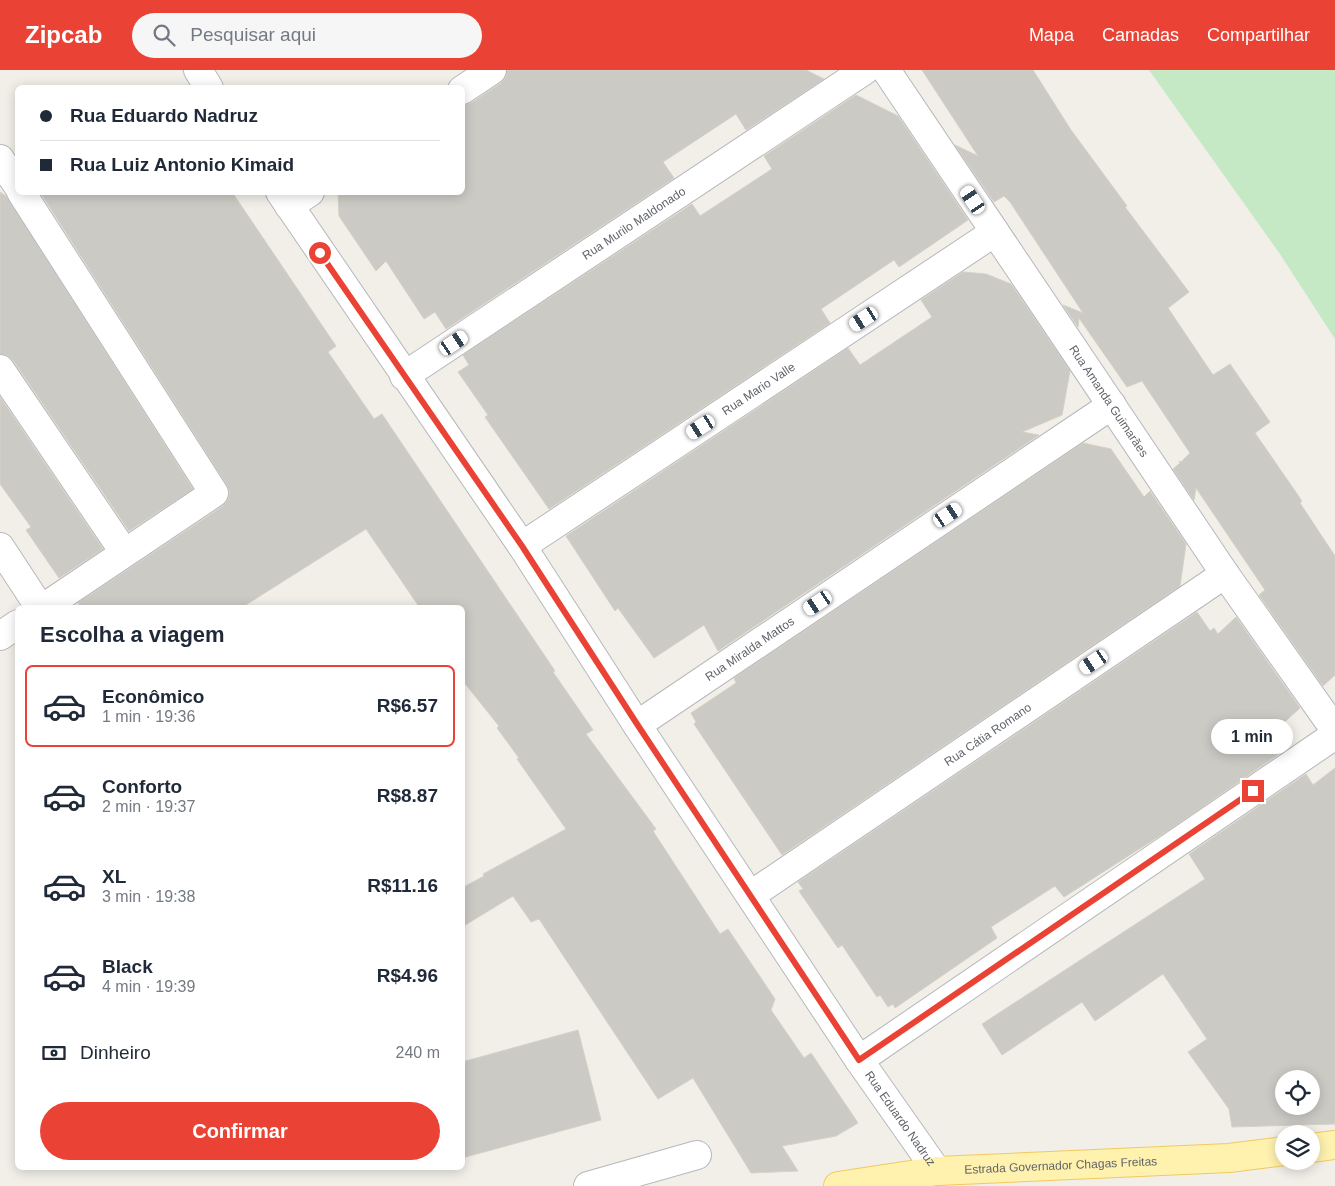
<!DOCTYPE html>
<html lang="pt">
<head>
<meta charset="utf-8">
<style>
  :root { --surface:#fff; --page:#f6f6f7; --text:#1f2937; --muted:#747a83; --line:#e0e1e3; --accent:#ea4335 }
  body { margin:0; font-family:Arial,sans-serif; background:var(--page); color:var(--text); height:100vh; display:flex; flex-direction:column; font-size:19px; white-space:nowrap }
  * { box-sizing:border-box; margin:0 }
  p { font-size:16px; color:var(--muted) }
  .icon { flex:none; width:28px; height:28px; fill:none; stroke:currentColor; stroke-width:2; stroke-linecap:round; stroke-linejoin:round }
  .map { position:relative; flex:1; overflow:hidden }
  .side { position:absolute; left:15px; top:535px; width:450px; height:565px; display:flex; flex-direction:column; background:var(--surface); border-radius:8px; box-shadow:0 2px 12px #0003 }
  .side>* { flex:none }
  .banner { position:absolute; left:15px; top:15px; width:450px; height:110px; border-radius:8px; box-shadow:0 2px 12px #0003; display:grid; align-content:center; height:110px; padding:0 25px; background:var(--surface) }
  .controls { position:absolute; left:1275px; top:1000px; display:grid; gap:10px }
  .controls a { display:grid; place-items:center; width:45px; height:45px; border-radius:50%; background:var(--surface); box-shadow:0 2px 12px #0003; font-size:25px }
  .end { position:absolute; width:22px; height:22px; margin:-11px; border:6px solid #ea4335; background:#fff; box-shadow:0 0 0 2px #fff }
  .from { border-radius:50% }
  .bubble { position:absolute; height:35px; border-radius:18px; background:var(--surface); box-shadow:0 2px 12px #0003; font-size:16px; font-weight:600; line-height:35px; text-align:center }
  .car { position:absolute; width:15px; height:30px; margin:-15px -8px; border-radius:6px; box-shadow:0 0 4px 1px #0007; background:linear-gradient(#fff 24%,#345 0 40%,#fff 0 76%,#345 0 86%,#fff 0) }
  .banner b { display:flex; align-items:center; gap:18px; height:48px; font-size:19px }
  .banner b+b { border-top:1px solid var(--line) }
  .banner i { width:12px; height:12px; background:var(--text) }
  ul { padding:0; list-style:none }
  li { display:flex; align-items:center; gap:15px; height:82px; margin:0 10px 8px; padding:0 15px; border:2px solid transparent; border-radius:8px }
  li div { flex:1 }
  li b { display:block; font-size:19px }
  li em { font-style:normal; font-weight:600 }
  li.selected { border-color:var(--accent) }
  li>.icon { width:45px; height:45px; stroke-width:1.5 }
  h2 { padding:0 25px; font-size:22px; line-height:60px }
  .pay { display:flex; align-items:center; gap:12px; height:55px; padding:0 25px; font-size:19px }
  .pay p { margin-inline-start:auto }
  .action { display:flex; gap:10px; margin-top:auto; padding:10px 25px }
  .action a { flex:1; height:58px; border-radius:30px; background:var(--accent); color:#fff; font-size:20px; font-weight:600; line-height:58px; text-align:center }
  header { display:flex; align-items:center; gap:30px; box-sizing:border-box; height:70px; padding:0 25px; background:var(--accent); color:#fff }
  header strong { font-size:24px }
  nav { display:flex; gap:28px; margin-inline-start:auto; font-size:18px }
  .search { width:350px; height:45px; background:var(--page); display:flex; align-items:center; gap:12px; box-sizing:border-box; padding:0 18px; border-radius:28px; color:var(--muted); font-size:19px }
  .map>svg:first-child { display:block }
</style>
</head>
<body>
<header>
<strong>Zipcab</strong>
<div class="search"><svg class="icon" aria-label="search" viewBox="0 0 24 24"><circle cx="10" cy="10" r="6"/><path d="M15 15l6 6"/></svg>Pesquisar aqui</div>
<nav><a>Mapa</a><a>Camadas</a><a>Compartilhar</a></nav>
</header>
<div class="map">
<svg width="1335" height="1116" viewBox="0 0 1335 1116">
  <rect width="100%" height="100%" fill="#f1efe8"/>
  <path fill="#c5e8c5" d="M 1149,0 L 1335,0 L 1335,269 L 1280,184 Z"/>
  <path fill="#cccac5" stroke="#d6d1c6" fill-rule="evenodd" d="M 507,0 L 806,0 L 824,9 L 746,60 L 736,44 L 663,92 L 674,108 L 446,259 L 435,242 L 424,249 L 386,191 L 376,201 L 339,146 L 338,122 L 462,122 L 462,36 L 471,33 L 501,13 L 506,7 Z
    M 922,0 L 1033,0 L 1071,60 L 1127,136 L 1125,137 L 1189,222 L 1168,238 L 1213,305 L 1230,294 L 1270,352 L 1255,363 L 1302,431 L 1300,433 L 1335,486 L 1335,605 L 1323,616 L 1259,525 L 1265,520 L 1196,418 L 1194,430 L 1173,399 L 1180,393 L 1179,391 L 1181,392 L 1190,383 L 1142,311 L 1127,317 L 1079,248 L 1078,257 L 1063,235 L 1083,243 L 1010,132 L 1004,126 L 994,132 L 955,75 L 978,86 Z
    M 856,25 L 898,46 L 968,150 L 899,197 L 894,190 L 821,239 L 830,253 L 549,439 L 485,347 L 488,345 L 458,302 L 469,295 L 463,285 L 692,134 L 700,146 L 772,99 L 764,86 Z
    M 0,122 L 6,126 L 193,419 L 129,461 L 13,290 L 7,285 L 0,284 Z
    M 40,122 L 232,122 L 336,276 L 328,282 L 374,349 L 382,344 L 555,601 L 553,602 L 593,660 L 586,664 L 656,759 L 653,761 L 720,864 L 728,859 L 775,929 L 771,940 L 804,988 L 811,983 L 858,1053 L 836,1066 L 782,1076 L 798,1101 L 751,1103 L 693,1008 L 658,1029 L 539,849 L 531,852 L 513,826 L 462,857 L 462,818 L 484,806 L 483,804 L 566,759 L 517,689 L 519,688 L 497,658 L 499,656 L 462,610 L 462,538 L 420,538 L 366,459 L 241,538 L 82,538 L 78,533 L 223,436 L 228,430 L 230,422 L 227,415 Z
    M 963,202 L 986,204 L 1011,214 L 1070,301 L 1062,345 L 1022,362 L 1039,365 L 718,581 L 704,555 L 654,588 L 618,538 L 615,541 L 566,466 L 848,278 L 860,295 L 932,247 L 921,230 Z
    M 0,327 L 103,479 L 59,508 L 26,460 L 31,457 L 0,414 Z
    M 1083,373 L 1111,379 L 1144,427 L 1150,421 L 1186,474 L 1180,516 L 782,785 L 694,654 L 696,652 L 691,643 L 736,613 L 734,608 Z
    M 1197,542 L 1210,561 L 1214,558 L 1218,564 L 1236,547 L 1300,638 L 1277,659 L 1289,677 L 1172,758 L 1064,827 L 1055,816 L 991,857 L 997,868 L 895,938 L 893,934 L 888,937 L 880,925 L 877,927 L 842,875 L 838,878 L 799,821 L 803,819 L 798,812 Z
    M 1335,698 L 1335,1054 L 1232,1057 L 1229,1039 L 1188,982 L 1207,969 L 1163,904 L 1095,951 L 1082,932 L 1002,985 L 982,954 L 1205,809 L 1189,784 L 1306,704 L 1313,715 ZM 1284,1009 L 1311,1009 L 1311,1036 L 1284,1036 Z
    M 578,960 L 601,1050 L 462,1088 L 462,992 Z"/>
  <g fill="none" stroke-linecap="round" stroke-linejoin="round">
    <g stroke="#b5b8bc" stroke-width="30">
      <g id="minor">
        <path d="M 198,0 L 209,18"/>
        <path id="s1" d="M 886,0 L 1225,504 L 1335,660"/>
        <path d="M 462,20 L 492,0"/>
        <path d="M 0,89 L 18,116"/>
        <path d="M 21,122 L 214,423 L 43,538"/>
        <path id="s2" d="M 280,122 L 522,476 L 637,655 L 859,990 L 937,1101"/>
        <path d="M 289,136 L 310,122"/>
        <path d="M 0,299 L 124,482"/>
        <path id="s3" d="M 404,306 L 865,0"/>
        <path id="s4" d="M 522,476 L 995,162"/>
        <path d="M 0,477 L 40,538"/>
        <path d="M 0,566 L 18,554"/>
        <path id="s5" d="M 637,655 L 1112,335"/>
        <path id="s6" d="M 751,825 L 1225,504"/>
        <path d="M 859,990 L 1335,665"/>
        <path d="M 588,1116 L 697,1085"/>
      </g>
    </g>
    <g stroke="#f2c960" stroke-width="30">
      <g id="major">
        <path d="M 1311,1078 L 1335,1075"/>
        <path id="s7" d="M 838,1116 L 937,1101 L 1229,1088 L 1284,1081"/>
      </g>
    </g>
    <use href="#minor" stroke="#fff" stroke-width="28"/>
    <use href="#major" stroke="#fff2af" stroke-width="28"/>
  </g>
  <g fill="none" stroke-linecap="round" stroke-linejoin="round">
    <path stroke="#ea4335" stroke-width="6" d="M 320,183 L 522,476 L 637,654 L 859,990 L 1253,721"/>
  </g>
  <g text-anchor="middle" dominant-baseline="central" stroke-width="5" stroke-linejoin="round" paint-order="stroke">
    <g font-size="12" fill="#5f6368" stroke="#fff">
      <text stroke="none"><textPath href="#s3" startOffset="276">Rua Murilo Maldonado</textPath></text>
      <text stroke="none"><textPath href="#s4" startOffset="284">Rua Mario Valle</textPath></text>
      <text stroke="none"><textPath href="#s1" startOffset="399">Rua Amanda Guimarães</textPath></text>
      <text stroke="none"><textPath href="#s5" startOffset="136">Rua Miralda Mattos</textPath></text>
      <text stroke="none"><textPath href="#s6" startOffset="286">Rua Cátia Romano</textPath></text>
      <text stroke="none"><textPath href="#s2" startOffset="1115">Rua Eduardo Nadruz</textPath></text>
      <text stroke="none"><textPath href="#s7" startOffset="224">Estrada Governador Chagas Freitas</textPath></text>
    </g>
  </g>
</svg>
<div class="controls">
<a><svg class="icon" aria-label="locate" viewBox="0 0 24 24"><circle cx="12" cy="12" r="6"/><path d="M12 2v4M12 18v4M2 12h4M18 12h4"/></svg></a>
<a><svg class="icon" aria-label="layers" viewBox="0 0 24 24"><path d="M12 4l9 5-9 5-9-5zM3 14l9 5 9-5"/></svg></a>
</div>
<i class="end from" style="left:320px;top:183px"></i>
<i class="end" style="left:1253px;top:721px"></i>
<div class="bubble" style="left:1211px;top:649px;width:82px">1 min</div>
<i class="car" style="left:973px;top:130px;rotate:326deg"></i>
<i class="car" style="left:864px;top:249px;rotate:237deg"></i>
<i class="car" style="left:454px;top:273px;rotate:56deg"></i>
<i class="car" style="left:701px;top:357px;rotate:237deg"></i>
<i class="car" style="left:948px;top:445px;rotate:56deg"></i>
<i class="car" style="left:818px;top:533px;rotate:236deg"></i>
<i class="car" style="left:1094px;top:592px;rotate:236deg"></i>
<div class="banner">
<b><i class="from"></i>Rua Eduardo Nadruz</b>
<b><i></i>Rua Luiz Antonio Kimaid</b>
</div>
<section class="side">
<h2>Escolha a viagem</h2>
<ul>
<li class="selected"><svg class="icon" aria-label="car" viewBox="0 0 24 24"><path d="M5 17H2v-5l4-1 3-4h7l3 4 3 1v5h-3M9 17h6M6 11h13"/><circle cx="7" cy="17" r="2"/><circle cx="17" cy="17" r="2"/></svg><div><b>Econômico</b><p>1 min · 19:36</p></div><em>R$6.57</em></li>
<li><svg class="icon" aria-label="car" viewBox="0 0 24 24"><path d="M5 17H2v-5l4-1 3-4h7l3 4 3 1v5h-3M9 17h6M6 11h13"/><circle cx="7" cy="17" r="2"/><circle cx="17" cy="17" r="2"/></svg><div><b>Conforto</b><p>2 min · 19:37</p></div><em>R$8.87</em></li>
<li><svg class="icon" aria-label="car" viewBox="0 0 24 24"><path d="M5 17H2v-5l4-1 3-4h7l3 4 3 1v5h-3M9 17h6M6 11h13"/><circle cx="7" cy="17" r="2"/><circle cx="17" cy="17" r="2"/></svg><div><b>XL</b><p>3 min · 19:38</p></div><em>R$11.16</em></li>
<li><svg class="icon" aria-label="car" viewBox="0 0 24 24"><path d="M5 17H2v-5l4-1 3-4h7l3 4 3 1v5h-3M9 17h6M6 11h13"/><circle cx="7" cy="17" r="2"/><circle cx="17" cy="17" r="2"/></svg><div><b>Black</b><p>4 min · 19:39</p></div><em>R$4.96</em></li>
</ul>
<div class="pay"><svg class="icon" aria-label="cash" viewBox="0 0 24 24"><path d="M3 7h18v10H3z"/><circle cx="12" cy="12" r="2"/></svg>Dinheiro<p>240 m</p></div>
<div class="action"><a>Confirmar</a></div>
</section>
</div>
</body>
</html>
